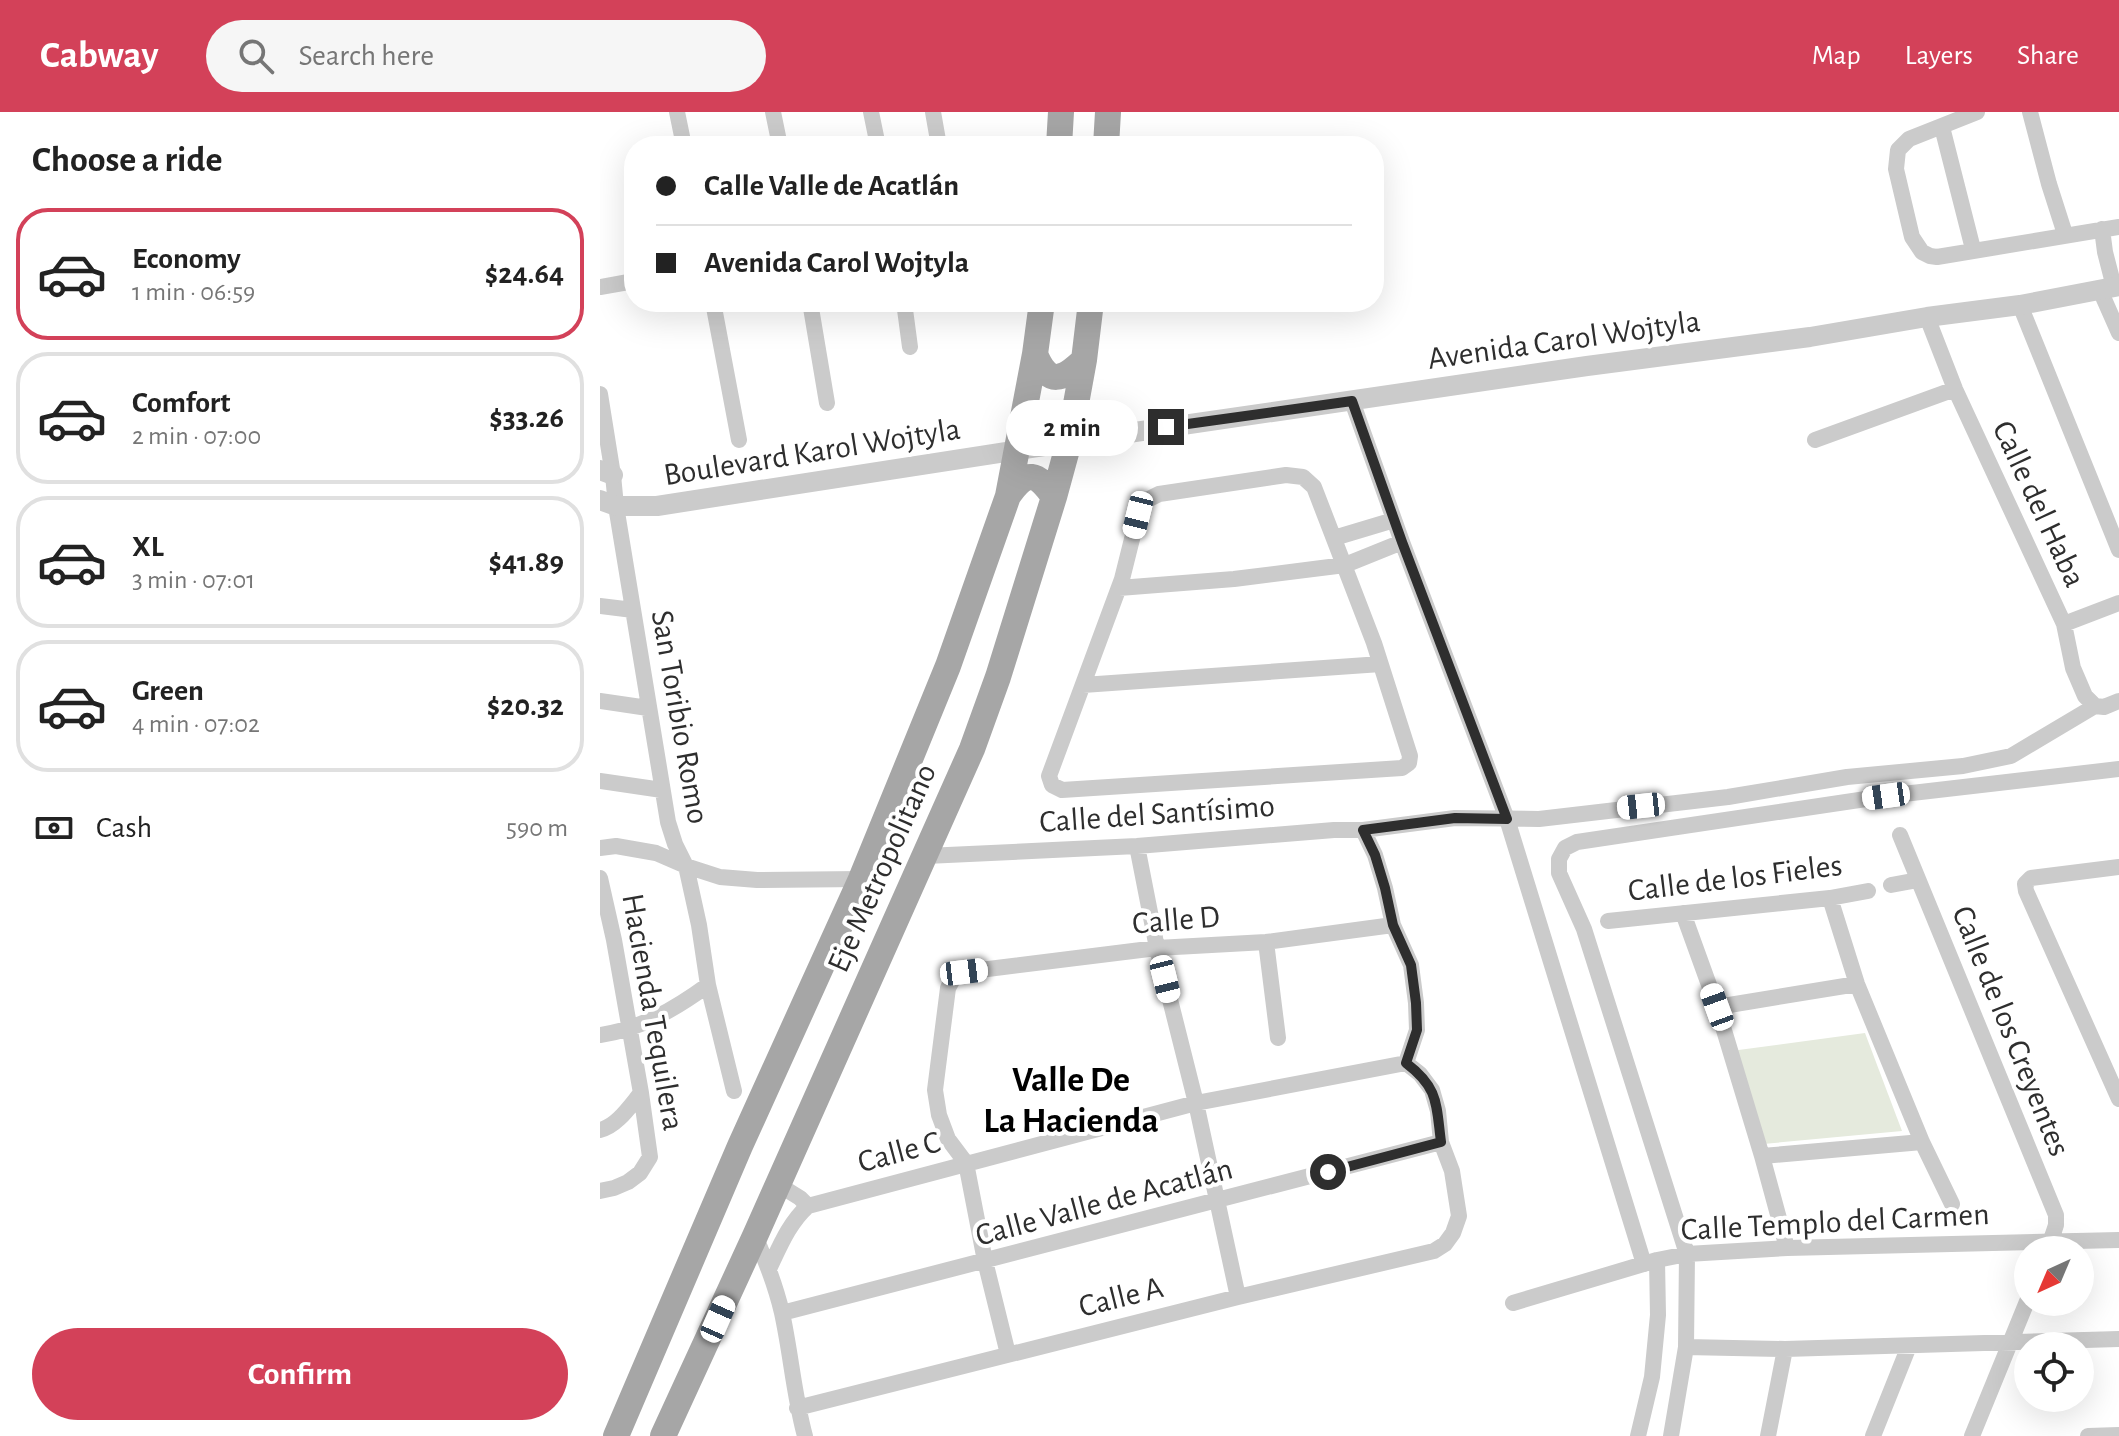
<!DOCTYPE html>
<html lang="en">
<head>
<meta charset="utf-8">
<style>
  :root { --surface:#fff; --page:#f6f6f6; --text:#222; --muted:#767676; --line:#e0e0e0; --accent:#d34159 }
  body { margin:0; font-family:"Alegreya Sans",sans-serif; background:var(--page); color:var(--text); height:100vh; display:flex; flex-direction:column; font-size:30px; white-space:nowrap }
  * { box-sizing:border-box; margin:0 }
  p { font-size:26px; color:var(--muted) }
  .icon { flex:none; width:44px; height:44px; fill:none; stroke:currentColor; stroke-width:2; stroke-linecap:round; stroke-linejoin:round }
  .map { position:relative; flex:1; overflow:hidden }
  .side { display:flex; flex-direction:column; background:var(--surface); width:600px }
  .side>* { flex:none }
  .guide { position:absolute; left:24px; top:24px; width:760px; height:176px; border-radius:32px; box-shadow:0 8px 32px #0002; display:grid; align-content:center; height:176px; padding:0 32px; background:var(--surface) }
  .needle { width:52px; rotate:224deg }
  .fabs { position:absolute; left:1414px; top:1124px; display:grid; gap:16px }
  .fabs a { display:grid; place-items:center; width:80px; height:80px; border-radius:50%; background:var(--surface); box-shadow:0 8px 32px #0002; font-size:40px }
  .end { position:absolute; width:36px; height:36px; margin:-18px; border:10px solid #2e2e2e; background:#fff; box-shadow:0 0 0 4px #fff }
  .from { border-radius:50% }
  .bubble { position:absolute; height:56px; border-radius:28px; background:var(--surface); box-shadow:0 8px 32px #0002; font-size:26px; font-weight:600; line-height:56px; text-align:center }
  .car { position:absolute; width:24px; height:48px; margin:-24px -12px; border-radius:10px; box-shadow:0 0 6px 2px #0007; background:linear-gradient(#fff 24%,#345 0 40%,#fff 0 76%,#345 0 86%,#fff 0) }
  .guide b { display:flex; align-items:center; gap:28px; height:76px; font-size:30px }
  .guide b+b { border-top:2px solid var(--line) }
  .guide i { width:20px; height:20px; background:var(--text) }
  ul { padding:0; list-style:none }
  li { display:flex; align-items:center; gap:24px; height:132px; margin:0 16px 12px; padding:0 16px; border:4px solid var(--line); border-radius:32px }
  li div { flex:1 }
  li b { display:block; font-size:30px }
  li em { font-style:normal; font-weight:600 }
  li.active { border-color:var(--accent) }
  li>.icon { width:72px; height:72px; stroke-width:1.5 }
  h2 { padding:0 32px; font-size:36px; line-height:96px }
  .pay { display:flex; align-items:center; gap:20px; height:88px; padding:0 32px; font-size:30px }
  .pay p { margin-inline-start:auto }
  .action { display:flex; gap:16px; margin-top:auto; padding:16px 32px }
  .action a { flex:1; height:92px; border-radius:48px; background:var(--accent); color:#fff; font-size:32px; font-weight:600; line-height:92px; text-align:center }
  header { display:flex; align-items:center; gap:48px; box-sizing:border-box; height:112px; padding:0 40px; background:var(--accent); color:#fff }
  header strong { font-size:38px }
  nav { display:flex; gap:44px; margin-inline-start:auto; font-size:28px }
  .search { width:560px; height:72px; background:var(--page); display:flex; align-items:center; gap:20px; box-sizing:border-box; padding:0 28px; border-radius:44px; color:var(--muted); font-size:30px }
  main { display:flex; flex:1; min-height:0 }
  .map>svg:first-child { display:block }
</style>
</head>
<body>
<header>
<strong>Cabway</strong>
<div class="search"><svg class="icon" aria-label="search" viewBox="0 0 24 24"><circle cx="10" cy="10" r="6"/><path d="M15 15l6 6"/></svg>Search here</div>
<nav><a>Map</a><a>Layers</a><a>Share</a></nav>
</header>
<main>
<section class="side">
<h2>Choose a ride</h2>
<ul>
<li class="active"><svg class="icon" aria-label="car" viewBox="0 0 24 24"><path d="M5 17H2v-5l4-1 3-4h7l3 4 3 1v5h-3M9 17h6M6 11h13"/><circle cx="7" cy="17" r="2"/><circle cx="17" cy="17" r="2"/></svg><div><b>Economy</b><p>1 min · 06:59</p></div><em>$24.64</em></li>
<li><svg class="icon" aria-label="car" viewBox="0 0 24 24"><path d="M5 17H2v-5l4-1 3-4h7l3 4 3 1v5h-3M9 17h6M6 11h13"/><circle cx="7" cy="17" r="2"/><circle cx="17" cy="17" r="2"/></svg><div><b>Comfort</b><p>2 min · 07:00</p></div><em>$33.26</em></li>
<li><svg class="icon" aria-label="car" viewBox="0 0 24 24"><path d="M5 17H2v-5l4-1 3-4h7l3 4 3 1v5h-3M9 17h6M6 11h13"/><circle cx="7" cy="17" r="2"/><circle cx="17" cy="17" r="2"/></svg><div><b>XL</b><p>3 min · 07:01</p></div><em>$41.89</em></li>
<li><svg class="icon" aria-label="car" viewBox="0 0 24 24"><path d="M5 17H2v-5l4-1 3-4h7l3 4 3 1v5h-3M9 17h6M6 11h13"/><circle cx="7" cy="17" r="2"/><circle cx="17" cy="17" r="2"/></svg><div><b>Green</b><p>4 min · 07:02</p></div><em>$20.32</em></li>
</ul>
<div class="pay"><svg class="icon" aria-label="cash" viewBox="0 0 24 24"><path d="M3 7h18v10H3z"/><circle cx="12" cy="12" r="2"/></svg>Cash<p>590 m</p></div>
<div class="action"><a>Confirm</a></div>
</section>
<div class="map">
<svg width="1519" height="1324" viewBox="0 0 1519 1324">
  <rect width="100%" height="100%" fill="#fff"/>
  <path fill="#e5eadd" d="M 1265,921 L 1302,1019 L 1163,1032 L 1131,939 Z"/>
  <g fill="none" stroke-linecap="round" stroke-linejoin="round">
    <path stroke="#cbcbcb" stroke-width="16" d="M 77,0 L 84,34
      M 173,0 L 180,34
      M 271,0 L 278,34
      M 333,0 L 339,34
      M 1377,0 L 1309,27 L 1298,38 L 1296,57 L 1312,125 L 1322,140 L 1330,144 L 1337,145 L 1519,115
      M 1430,0 L 1449,72 L 1465,122
      M 1342,15 L 1373,137
      M 1502,117 L 1505,140 L 1514,175
      M 0,175 L 34,169
      M 1500,178 L 1519,221
      M 113,190 L 139,328
      M 210,190 L 227,291
      M 304,190 L 310,235
      M 1420,193 L 1519,438
      M 1327,205 L 1355,277 L 1464,512 L 1473,556 L 1485,584 L 1495,594 L 1504,595 L 1519,589
      M 0,282 L 13,363 L 16,394 L 68,710 L 75,732 L 86,754 L 99,813 L 108,873 L 134,979
      M 752,289 L 802,430 L 907,707 L 1044,1152
      M 1215,328 L 1355,277
      M 686,363 L 703,365 L 714,375 L 774,531 L 810,644 L 809,651 L 802,656 L 462,678 L 452,673 L 449,664 L 522,467 L 538,403 L 547,388 L 559,382 Z
      M 734,426 L 794,408
      M 519,476 L 634,467 L 745,453 L 802,430
      M 0,494 L 33,498
      M 1464,512 L 1519,491
      M 483,573 L 781,552
      M 0,589 L 48,596
      M 0,669 L 62,678
      M 763,718 L 855,706 L 939,707 L 1128,685 L 1247,665 L 1363,654 L 1411,644 L 1495,594
      M 1300,723 L 1456,1103 L 1456,1113 L 1448,1137
      M 537,734 L 557,836 L 596,991 L 638,1185
      M 0,736 L 16,734 L 56,741 L 86,754 L 120,765 L 157,768 L 261,767
      M 326,744 L 537,734 L 734,718 L 763,718 L 775,743 L 785,776 L 793,813 L 811,853 L 816,891 L 817,918 L 806,951
      M 1519,755 L 1431,766 L 1425,772 L 1426,779 L 1519,987
      M 0,766 L 14,828 L 41,981 L 50,1045 L 40,1061 L 28,1070 L 14,1076 L 0,1079
      M 1291,773 L 1318,768
      M 1230,786 L 1257,872 L 1322,1030 L 1352,1092
      M 1083,801 L 1117,895 L 1162,1044 L 1187,1136
      M 1008,809 L 1230,786 L 1268,779
      M 666,830 L 678,926
      M 1117,895 L 1257,872
      M 0,923 C 41,917 75,897 108,873
      M 0,1018 C 17,1014 30,994 41,981
      M 1162,1044 L 1322,1030
      M 179,1073 L 200,1086 L 208,1094
      M 155,1124 C 166,1149 176,1175 182,1201 C 191,1242 194,1284 205,1324
      M 169,1157 C 180,1134 189,1111 208,1094 L 596,991 L 806,951
      M 913,1191 L 1057,1148 L 1087,1142 L 1187,1136 L 1519,1128
      M 182,1201 L 841,1030
      M 1086,1235 L 1185,1237 L 1519,1227
      M 408,1242 L 385,1149 L 366,1051 L 348,1027 L 339,1003 L 335,978 L 348,876 L 353,867 L 364,860 L 557,836 L 666,830 L 793,813
      M 197,1296 L 638,1185 L 834,1139 L 845,1132 L 853,1121 L 859,1104 L 852,1059 L 841,1030 L 838,999 L 832,978 L 820,962 L 806,951
      M 1038,1324 L 1052,1265 L 1058,1203 L 1057,1148
      M 1071,1324 L 1086,1235 L 1087,1142 L 984,817 L 959,761 L 959,747 L 965,736 L 977,730 L 1286,684 L 1519,657
      M 1168,1324 L 1185,1237
      M 1273,1324 L 1309,1234
      M 1372,1324 L 1428,1187
      M 1488,1324 L 1519,1323"/>
    <path stroke="#cbcbcb" stroke-width="20" d="M 0,358 L 13,363
      M 0,388 L 16,394 L 57,394 L 535,320 L 987,254 L 1210,225 L 1327,205 L 1420,193 L 1519,174"/>
    <path stroke="#a6a6a6" stroke-width="26" d="M 459,34 L 461,0
      M 506,34 L 508,0
      M 435,242 C 448,275 463,268 484,248
      M 408,384 C 427,356 437,361 454,385
      M 16,1324 L 140,1034 L 261,767 L 348,554 L 408,384 L 435,242 L 442,190
      M 63,1324 L 155,1124 L 372,637 L 398,565 L 454,385 L 469,330 L 484,248 L 491,190"/>
  </g>
  <g fill="none" stroke-linecap="round" stroke-linejoin="round">
    <path stroke="#2e2e2e" stroke-width="10" d="M 566,315 L 752,289 L 802,430 L 907,707 L 855,706 L 763,718 L 775,743 L 785,776 L 793,813 L 811,853 L 816,891 L 817,918 L 806,951 C 839,976 836,992 841,1030 L 728,1060"/>
  </g>
  <g text-anchor="middle" dominant-baseline="central" stroke-width="8" stroke-linejoin="round" paint-order="stroke">
    <g font-size="32" fill="#2e2e2e" stroke="#fff">
      <text transform="translate(964 228) rotate(-8)">Avenida Carol Wojtyla</text>
      <text transform="translate(212 340) rotate(-9)">Boulevard Karol Wojtyla</text>
      <text transform="translate(1439 392) rotate(65)">Calle del Haba</text>
      <text transform="translate(80 605) rotate(80)">San Toribio Romo</text>
      <text transform="translate(557 702) rotate(-4)">Calle del Santísimo</text>
      <text transform="translate(282 756) rotate(-66)">Eje Metropolitano</text>
      <text transform="translate(1135 766) rotate(-7)">Calle de los Fieles</text>
      <text transform="translate(576 808) rotate(-5)">Calle D</text>
      <text transform="translate(53 900) rotate(80)">Hacienda Tequilera</text>
      <text transform="translate(1411 919) rotate(68)">Calle de los Creyentes</text>
      <text transform="translate(299 1040) rotate(-15)">Calle C</text>
      <text transform="translate(504 1090) rotate(-15)">Calle Valle de Acatlán</text>
      <text transform="translate(1235 1110) rotate(-3)">Calle Templo del Carmen</text>
      <text transform="translate(521 1185) rotate(-14)">Calle A</text>
    </g>
    <g font-size="36" font-weight="bold" fill="#000" stroke="#fff">
      <text x="471" y="968">Valle De<tspan x="471" dy="41">La Hacienda</tspan></text>
    </g>
  </g>
</svg>
<div class="fabs">
<a><svg class="needle" viewBox="-14 -14 28 28"><path d="M0-13l5 13h-10z" fill="#e53935"/><path d="M0 13l5-13h-10z" fill="#767676"/></svg></a>
<a><svg class="icon" aria-label="locate" viewBox="0 0 24 24"><circle cx="12" cy="12" r="6"/><path d="M12 2v4M12 18v4M2 12h4M18 12h4"/></svg></a>
</div>
<i class="end from" style="left:728px;top:1060px"></i>
<i class="end" style="left:566px;top:315px"></i>
<div class="bubble" style="left:406px;top:288px;width:132px">2 min</div>
<i class="car" style="left:538px;top:403px;rotate:194deg"></i>
<i class="car" style="left:1286px;top:684px;rotate:262deg"></i>
<i class="car" style="left:1041px;top:694px;rotate:264deg"></i>
<i class="car" style="left:364px;top:860px;rotate:83deg"></i>
<i class="car" style="left:565px;top:867px;rotate:166deg"></i>
<i class="car" style="left:1117px;top:895px;rotate:340deg"></i>
<i class="car" style="left:118px;top:1207px;rotate:24deg"></i>
<div class="guide">
<b><i class="from"></i>Calle Valle de Acatlán</b>
<b><i></i>Avenida Carol Wojtyla</b>
</div>
</div>
</main>
</body>
</html>
